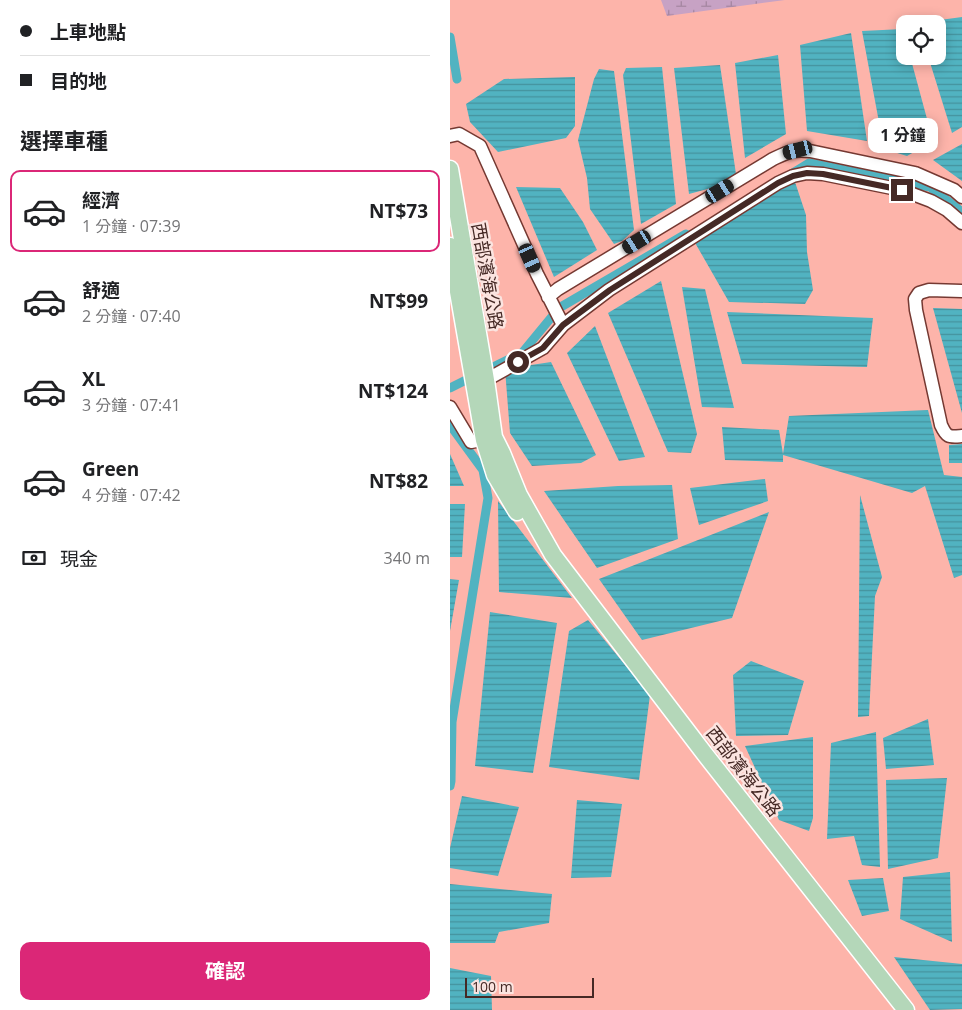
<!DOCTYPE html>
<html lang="zh-TW">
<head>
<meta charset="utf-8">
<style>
  :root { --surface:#fff; --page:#f2f2f2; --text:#202124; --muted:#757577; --line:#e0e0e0; --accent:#db2777 }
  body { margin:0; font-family:"Open Sans","Noto Sans TC",sans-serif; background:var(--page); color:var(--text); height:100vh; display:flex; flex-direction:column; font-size:19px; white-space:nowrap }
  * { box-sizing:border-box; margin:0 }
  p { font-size:16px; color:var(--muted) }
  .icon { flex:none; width:28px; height:28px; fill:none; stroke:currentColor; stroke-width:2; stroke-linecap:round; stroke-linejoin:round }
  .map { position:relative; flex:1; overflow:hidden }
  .panel { display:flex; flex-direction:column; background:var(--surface); width:450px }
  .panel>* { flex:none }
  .top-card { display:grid; align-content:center; height:110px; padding:0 20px; background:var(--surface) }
  .buttons { position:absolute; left:446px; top:15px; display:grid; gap:10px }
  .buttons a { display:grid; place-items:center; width:50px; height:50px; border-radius:10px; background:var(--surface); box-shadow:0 2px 12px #0003; font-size:25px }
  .scale { position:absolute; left:15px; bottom:12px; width:129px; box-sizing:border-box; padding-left:5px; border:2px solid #452925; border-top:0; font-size:14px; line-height:18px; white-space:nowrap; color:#452925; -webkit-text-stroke:4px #fbe4e0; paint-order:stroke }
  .end { position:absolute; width:22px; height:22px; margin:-11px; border:6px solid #452925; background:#fff; box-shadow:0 0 0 2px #fff }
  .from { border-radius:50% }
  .bubble { position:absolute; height:35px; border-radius:10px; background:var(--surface); box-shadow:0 2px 12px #0003; font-size:16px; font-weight:700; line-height:35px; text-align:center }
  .car { position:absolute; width:15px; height:30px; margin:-15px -8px; border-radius:6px; box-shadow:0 0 4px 1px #0007; background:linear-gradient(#222 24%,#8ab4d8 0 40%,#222 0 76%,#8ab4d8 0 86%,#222 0) }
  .top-card b { display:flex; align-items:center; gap:18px; height:48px; font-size:19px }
  .top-card b+b { border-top:1px solid var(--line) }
  .top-card i { width:12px; height:12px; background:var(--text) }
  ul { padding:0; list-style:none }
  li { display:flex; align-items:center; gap:15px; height:82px; margin:0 10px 8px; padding:0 10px; border:2px solid transparent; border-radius:10px }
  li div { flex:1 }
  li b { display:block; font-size:19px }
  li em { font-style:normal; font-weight:700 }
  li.active { border-color:var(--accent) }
  li>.icon { width:45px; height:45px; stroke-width:1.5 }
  h2 { padding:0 20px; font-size:22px; line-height:60px }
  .pay { display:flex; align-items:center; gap:12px; height:55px; padding:0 20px; font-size:19px }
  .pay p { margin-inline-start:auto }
  .action { display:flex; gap:10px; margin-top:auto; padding:10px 20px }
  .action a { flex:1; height:58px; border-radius:10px; background:var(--accent); color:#fff; font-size:20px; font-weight:700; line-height:58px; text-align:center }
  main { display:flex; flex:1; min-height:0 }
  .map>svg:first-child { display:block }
</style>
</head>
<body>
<main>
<section class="panel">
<div class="top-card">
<b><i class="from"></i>上車地點</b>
<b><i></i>目的地</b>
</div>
<h2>選擇車種</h2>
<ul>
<li class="active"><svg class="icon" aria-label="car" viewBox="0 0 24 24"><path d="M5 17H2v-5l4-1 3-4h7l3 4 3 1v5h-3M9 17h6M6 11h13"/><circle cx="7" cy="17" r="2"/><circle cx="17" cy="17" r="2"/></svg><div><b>經濟</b><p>1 分鐘 · 07:39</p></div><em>NT$73</em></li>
<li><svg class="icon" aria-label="car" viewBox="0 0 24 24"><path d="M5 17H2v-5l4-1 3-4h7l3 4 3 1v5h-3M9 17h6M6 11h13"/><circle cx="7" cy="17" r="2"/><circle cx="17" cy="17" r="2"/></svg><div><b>舒適</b><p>2 分鐘 · 07:40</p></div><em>NT$99</em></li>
<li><svg class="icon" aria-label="car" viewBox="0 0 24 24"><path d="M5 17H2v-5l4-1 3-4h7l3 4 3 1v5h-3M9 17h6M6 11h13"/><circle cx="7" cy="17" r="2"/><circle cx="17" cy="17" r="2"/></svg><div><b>XL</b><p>3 分鐘 · 07:41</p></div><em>NT$124</em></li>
<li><svg class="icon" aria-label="car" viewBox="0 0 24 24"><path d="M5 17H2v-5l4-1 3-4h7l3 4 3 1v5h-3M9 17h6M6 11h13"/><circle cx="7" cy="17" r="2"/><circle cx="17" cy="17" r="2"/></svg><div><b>Green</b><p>4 分鐘 · 07:42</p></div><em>NT$82</em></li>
</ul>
<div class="pay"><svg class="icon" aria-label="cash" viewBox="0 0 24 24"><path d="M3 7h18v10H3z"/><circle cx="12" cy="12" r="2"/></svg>現金<p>340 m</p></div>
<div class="action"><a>確認</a></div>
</section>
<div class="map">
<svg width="512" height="1010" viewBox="0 0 512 1010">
  <defs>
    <pattern id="wetland-marsh" width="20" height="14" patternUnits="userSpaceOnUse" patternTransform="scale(1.25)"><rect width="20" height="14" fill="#c7a2c4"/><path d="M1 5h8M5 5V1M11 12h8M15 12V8" fill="none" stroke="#a3849f"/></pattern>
    <pattern id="water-rules" width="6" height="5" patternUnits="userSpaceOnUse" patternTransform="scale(1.25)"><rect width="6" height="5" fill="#51b3c1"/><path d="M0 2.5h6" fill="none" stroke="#45929d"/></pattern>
  </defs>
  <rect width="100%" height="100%" fill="#fdb4aa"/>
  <path fill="url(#wetland-marsh)" d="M 211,0 L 335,0 L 217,16 Z"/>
  <path fill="url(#water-rules)" d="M 512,17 L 512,127 L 502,133 L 478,56 L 488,56 L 488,24 L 468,23 Z
    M 453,29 L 455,36 L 455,56 L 460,56 L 483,141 L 457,156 L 434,149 L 412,31 Z
    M 401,33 L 417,141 L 357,131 L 350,45 Z
    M 328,55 L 336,134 L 295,158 L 285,63 Z
    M 270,65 L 287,181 L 239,194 L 224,68 Z
    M 212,67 L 226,204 L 191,224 L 173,75 L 176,68 Z
    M 149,69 L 164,71 L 184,230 L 172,241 L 164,244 L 140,209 L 137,178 L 128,140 L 144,79 Z
    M 125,77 L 125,126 L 116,138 L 48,152 L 20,122 L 16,104 L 54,79 Z
    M 512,144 L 512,181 L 483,160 Z
    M 344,179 L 356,215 L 357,252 L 363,290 L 355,304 L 279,302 L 244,241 Z
    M 66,187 L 110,188 L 133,222 L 147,250 L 104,277 Z
    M 211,281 L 247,434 L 241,453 L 218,452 L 158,313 Z
    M 232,287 L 255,289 L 284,408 L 252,407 Z
    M 483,308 L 512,309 L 512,413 Z
    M 277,312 L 423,318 L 417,367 L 292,364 Z
    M 145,326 L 195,457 L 169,461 L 117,353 Z
    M 101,362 L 146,455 L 131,463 L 82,466 L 60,433 L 55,369 Z
    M 478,410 L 494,475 L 512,477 L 512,575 L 504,578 L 475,486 L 462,493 L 333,455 L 333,462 L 275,460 L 272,427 L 329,430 L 333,454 L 339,416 Z
    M 512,444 L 512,463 L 499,463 L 499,445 Z
    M 0,454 L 14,486 L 0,486 Z
    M 315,479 L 318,501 L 249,525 L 240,488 Z
    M 222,485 L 228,539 L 147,568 L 94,491 L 168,486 Z
    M 410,495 L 432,577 L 425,596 L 419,716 L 408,717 Z
    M 48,501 L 122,598 L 49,592 Z
    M 0,504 L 15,504 L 12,557 L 0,557 Z
    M 319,512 L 282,618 L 192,640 L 149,579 Z
    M 0,579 L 9,580 L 0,631 Z
    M 40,612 L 107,623 L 83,773 L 25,766 Z
    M 138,620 L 200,695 L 189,780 L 99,767 L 119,631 Z
    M 301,661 L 354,681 L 338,735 L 286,736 L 283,675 Z
    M 478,719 L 484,765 L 436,769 L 433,738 Z
    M 426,732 L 430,867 L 412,865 L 404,836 L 377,839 L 381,743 Z
    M 363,737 L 363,818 L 359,831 L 329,820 L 295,746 Z
    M 497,778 L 488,858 L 438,869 L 436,780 Z
    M 12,796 L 69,807 L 48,876 L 0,868 L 0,848 Z
    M 127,800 L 172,804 L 161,877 L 121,878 Z
    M 500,872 L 502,942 L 450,919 L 453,877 Z
    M 433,878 L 439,911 L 412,916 L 398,880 Z
    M 0,884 L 102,894 L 99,923 L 49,932 L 45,943 L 0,943 Z
    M 444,957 L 512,964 L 512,1009 L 480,1010 Z
    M 0,968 L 41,976 L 42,1010 L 0,1010 Z"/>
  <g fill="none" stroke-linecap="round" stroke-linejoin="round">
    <path stroke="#51b3c1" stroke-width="9" d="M 0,37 L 7,79
      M 341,174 L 359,163 L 480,187 L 512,212
      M 41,368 L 72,353 L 109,308 L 236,234
      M 0,388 L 16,380
      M 0,425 L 33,470 L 38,498 L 2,722 L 1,781 L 0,786"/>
    <g stroke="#753932" stroke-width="15">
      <path id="minor" d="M 0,136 L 9,134 L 30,146 L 87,274 L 113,325
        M 512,291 L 479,290 L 469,293 L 465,299 L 466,310 L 491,425 C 497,438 499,437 512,436
        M 98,297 L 108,289 L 323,159 C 338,152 343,149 360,151 L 465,173 L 504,190 L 512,197
        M 36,380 L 93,348 L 113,325 L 159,290 L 328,183 L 343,176 L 357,173 L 373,174 L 452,190 L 481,201 L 497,210 L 512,223
        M 0,407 L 21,442 L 42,438"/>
    </g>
    <g stroke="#fff" stroke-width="19">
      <path id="major" d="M 0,169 L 36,380 L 44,437 L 52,453 L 69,495 L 103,555 L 254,753 L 456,1010
        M 0,246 L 34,440 L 45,475 L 67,512"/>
    </g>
    <use href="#minor" stroke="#fff" stroke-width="12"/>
    <use href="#major" stroke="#b4d7b9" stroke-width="16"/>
  </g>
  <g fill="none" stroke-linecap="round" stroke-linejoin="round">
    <path stroke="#452925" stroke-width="6" d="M 68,362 L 93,348 L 113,325 L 160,290 L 328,183 L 343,176 L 357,173 L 373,174 L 452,190"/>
  </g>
  <g text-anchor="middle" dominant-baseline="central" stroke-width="5" stroke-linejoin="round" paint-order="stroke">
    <g font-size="18" fill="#452925" stroke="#fbe4e0">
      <text transform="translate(38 276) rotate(80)">西部濱海公路</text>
      <text transform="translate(294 771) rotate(52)">西部濱海公路</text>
    </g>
  </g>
</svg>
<div class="buttons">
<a><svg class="icon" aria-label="locate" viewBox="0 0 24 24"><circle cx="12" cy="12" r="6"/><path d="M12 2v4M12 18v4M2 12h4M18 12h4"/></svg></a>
</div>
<div class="scale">100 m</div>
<i class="end from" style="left:68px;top:362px"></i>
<i class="end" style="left:452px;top:190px"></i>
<div class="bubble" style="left:418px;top:118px;width:70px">1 分鐘</div>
<i class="car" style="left:348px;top:150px;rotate:256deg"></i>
<i class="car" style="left:270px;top:191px;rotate:59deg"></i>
<i class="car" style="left:187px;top:242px;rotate:239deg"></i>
<i class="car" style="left:80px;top:258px;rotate:156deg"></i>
</div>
</main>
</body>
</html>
